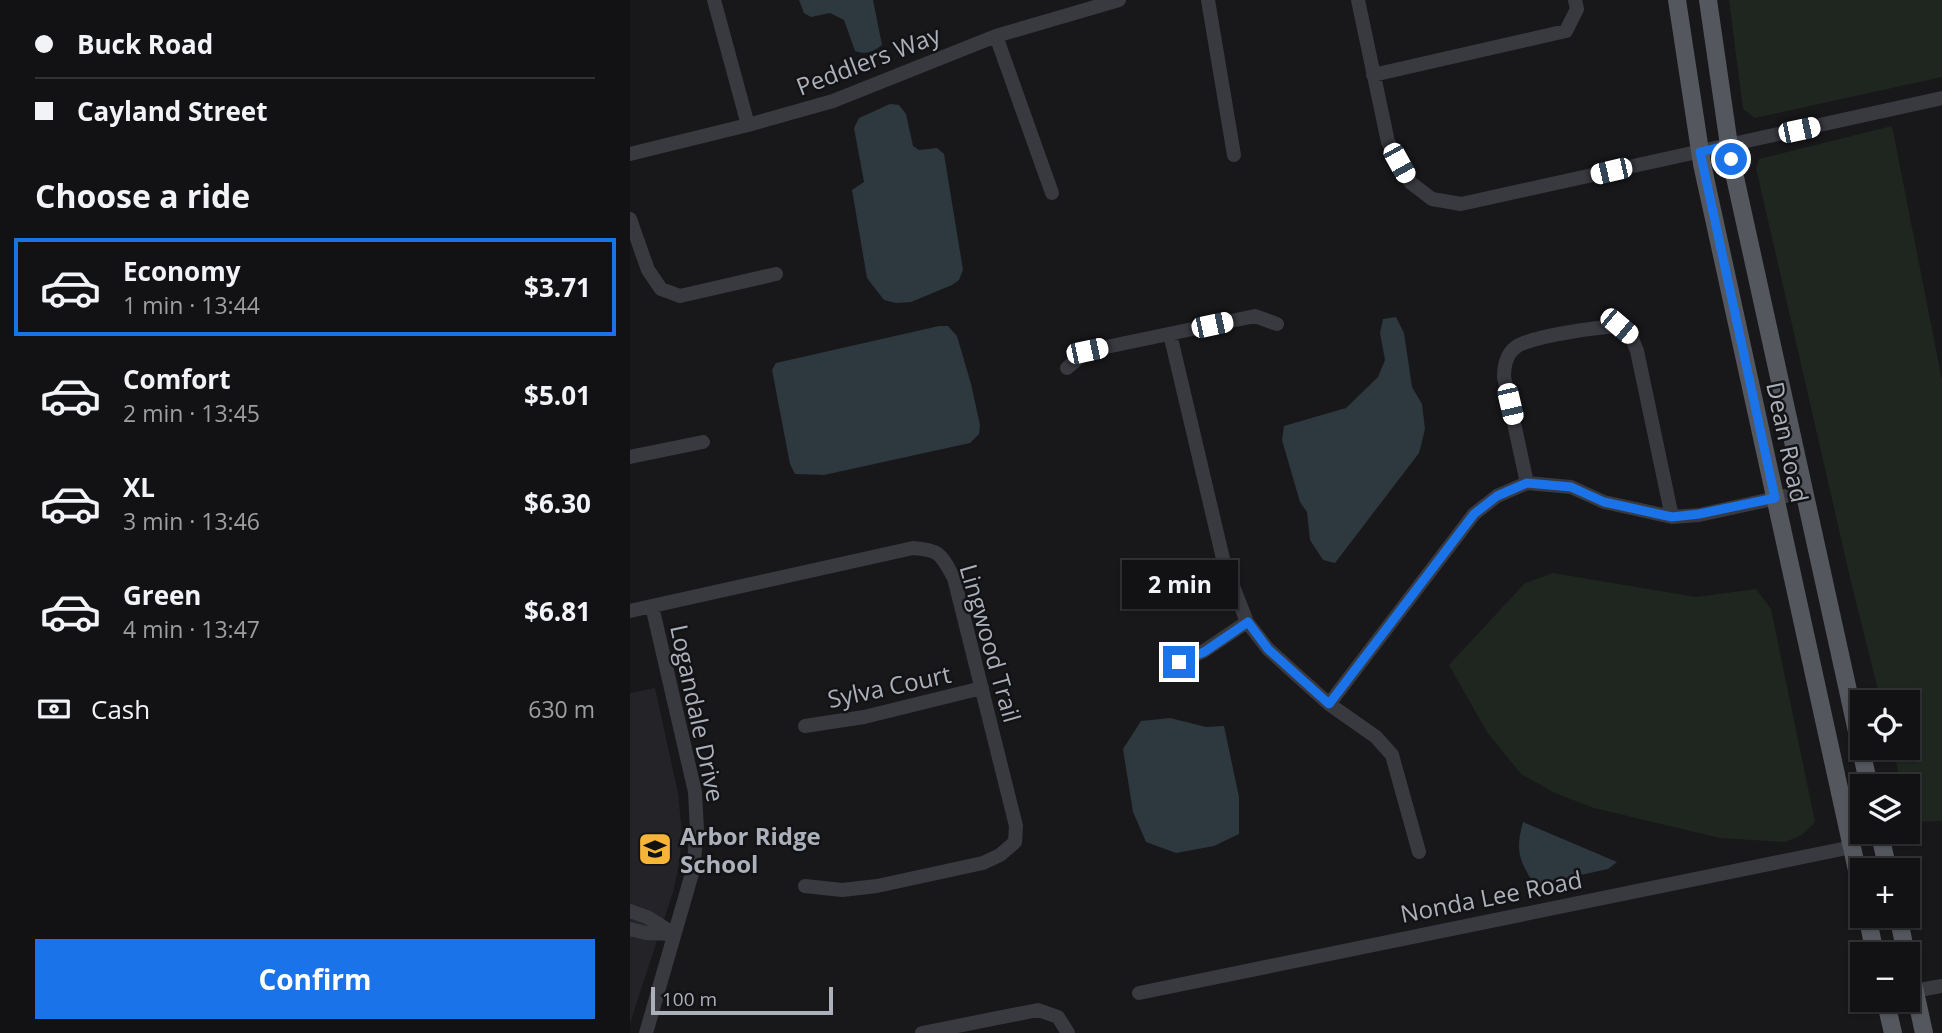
<!DOCTYPE html>
<html lang="en">
<head>
<meta charset="utf-8">
<style>
  :root { --surface:#121214; --page:#1b1b1d; --text:#f1f3f6; --muted:#9c9ea0; --line:#313234; --accent:#1a73e8 }
  body { margin:0; font-family:"Open Sans",sans-serif; background:var(--page); color:var(--text); height:100vh; display:flex; flex-direction:column; font-size:26px; white-space:nowrap }
  * { box-sizing:border-box; margin:0 }
  p { font-size:23px; color:var(--muted) }
  .icon { flex:none; width:38px; height:38px; fill:none; stroke:currentColor; stroke-width:2; stroke-linecap:round; stroke-linejoin:round }
  .map { position:relative; flex:1; overflow:hidden }
  .panel { display:flex; flex-direction:column; background:var(--surface); width:630px }
  .panel>* { flex:none }
  .top-card { display:grid; align-content:center; height:154px; padding:0 35px; background:var(--surface) }
  .controls { position:absolute; left:1220px; top:690px; display:grid; gap:14px }
  .controls a { display:grid; place-items:center; width:70px; height:70px; border-radius:0px; background:var(--surface); box-shadow:0 2px 5px #0004,0 0 0 2px var(--line); font-size:35px }
  .scale { position:absolute; left:21px; bottom:18px; width:182px; box-sizing:border-box; padding-left:7px; border:4px solid #abb0bb; border-top:0; font-size:19px; line-height:24px; white-space:nowrap; color:#abb0bb; -webkit-text-stroke:5px #131316; paint-order:stroke }
  .end { position:absolute; width:32px; height:32px; margin:-16px; border:9px solid #1a73e8; background:#fff; box-shadow:0 0 0 4px #fff }
  .from { border-radius:50% }
  .bubble { position:absolute; height:49px; border-radius:0px; background:var(--surface); box-shadow:0 2px 5px #0004,0 0 0 2px var(--line); font-size:23px; font-weight:700; line-height:49px; text-align:center }
  .car { position:absolute; width:21px; height:42px; margin:-21px -10px; border-radius:9px; box-shadow:0 0 5px 2px #0007; background:linear-gradient(#fff 24%,#345 0 40%,#fff 0 76%,#345 0 86%,#fff 0) }
  .top-card b { display:flex; align-items:center; gap:24px; height:66px; font-size:26px }
  .top-card b+b { border-top:2px solid var(--line) }
  .top-card i { width:18px; height:18px; background:var(--text) }
  ul { padding:0; list-style:none }
  li { display:flex; align-items:center; gap:21px; height:98px; margin:0 14px 10px; padding:0 21px; border:4px solid transparent; border-radius:0px }
  li div { flex:1 }
  li b { display:block; font-size:26px }
  li em { font-style:normal; font-weight:700 }
  li.active { border-color:var(--accent) }
  li>.icon { width:63px; height:63px; stroke-width:1.5 }
  h2 { padding:0 35px; font-size:32px; line-height:84px }
  .pay { display:flex; align-items:center; gap:18px; height:77px; padding:0 35px; font-size:26px }
  .pay p { margin-inline-start:auto }
  .action { display:flex; gap:14px; margin-top:auto; padding:14px 35px }
  .action a { flex:1; height:80px; border-radius:0px; background:var(--accent); color:#fff; font-size:28px; font-weight:700; line-height:80px; text-align:center }
  main { display:flex; flex:1; min-height:0 }
  .map>svg:first-child { display:block }
</style>
</head>
<body>
<main>
<section class="panel">
<div class="top-card">
<b><i class="from"></i>Buck Road</b>
<b><i></i>Cayland Street</b>
</div>
<h2>Choose a ride</h2>
<ul>
<li class="active"><svg class="icon" aria-label="car" viewBox="0 0 24 24"><path d="M5 17H2v-5l4-1 3-4h7l3 4 3 1v5h-3M9 17h6M6 11h13"/><circle cx="7" cy="17" r="2"/><circle cx="17" cy="17" r="2"/></svg><div><b>Economy</b><p>1 min · 13:44</p></div><em>$3.71</em></li>
<li><svg class="icon" aria-label="car" viewBox="0 0 24 24"><path d="M5 17H2v-5l4-1 3-4h7l3 4 3 1v5h-3M9 17h6M6 11h13"/><circle cx="7" cy="17" r="2"/><circle cx="17" cy="17" r="2"/></svg><div><b>Comfort</b><p>2 min · 13:45</p></div><em>$5.01</em></li>
<li><svg class="icon" aria-label="car" viewBox="0 0 24 24"><path d="M5 17H2v-5l4-1 3-4h7l3 4 3 1v5h-3M9 17h6M6 11h13"/><circle cx="7" cy="17" r="2"/><circle cx="17" cy="17" r="2"/></svg><div><b>XL</b><p>3 min · 13:46</p></div><em>$6.30</em></li>
<li><svg class="icon" aria-label="car" viewBox="0 0 24 24"><path d="M5 17H2v-5l4-1 3-4h7l3 4 3 1v5h-3M9 17h6M6 11h13"/><circle cx="7" cy="17" r="2"/><circle cx="17" cy="17" r="2"/></svg><div><b>Green</b><p>4 min · 13:47</p></div><em>$6.81</em></li>
</ul>
<div class="pay"><svg class="icon" aria-label="cash" viewBox="0 0 24 24"><path d="M3 7h18v10H3z"/><circle cx="12" cy="12" r="2"/></svg>Cash<p>630 m</p></div>
<div class="action"><a>Confirm</a></div>
</section>
<div class="map">
<svg width="1312" height="1033" viewBox="0 0 1312 1033">
  <rect width="100%" height="100%" fill="#18181b"/>
  <path fill="#242428" d="M 25,688 L 48,793 L 52,834 L 49,865 L 43,892 L 0,1023 L 0,693 Z"/>
  <path fill="#1e261f" d="M 1099,0 L 1312,0 L 1312,77 L 1125,118 L 1113,109 Z
    M 1262,126 L 1312,380 L 1312,821 L 1281,822 L 1278,807 L 1278,786 L 1272,786 L 1262,747 L 1278,747 L 1278,702 L 1251,702 L 1221,582 L 1126,168 L 1129,159 Z
    M 923,573 L 1066,597 L 1126,589 L 1141,609 L 1185,822 L 1172,835 L 1155,842 L 1090,838 L 964,808 L 925,793 L 891,774 L 857,732 L 819,665 L 895,583 Z"/>
  <path fill="#2e383f" d="M 169,0 L 243,0 L 252,45 C 243,52 236,55 225,51 L 214,20 L 200,13 L 181,17 L 174,13 Z
    M 260,104 L 269,105 L 276,114 L 283,146 L 289,150 L 307,148 L 314,154 L 333,270 L 329,280 L 322,285 L 281,302 L 266,303 L 254,300 L 237,278 L 222,190 L 234,182 L 224,128 L 229,118 Z
    M 766,317 L 774,333 L 782,387 L 792,404 L 795,429 L 789,453 L 705,563 L 693,560 L 680,540 L 677,512 L 670,502 L 652,440 L 654,426 L 716,408 L 748,377 L 755,360 L 750,333 L 753,319 Z
    M 309,326 L 318,326 L 327,336 L 341,384 L 350,425 L 349,434 L 340,443 L 194,475 L 165,474 L 160,464 L 142,370 L 146,363 Z
    M 540,718 L 576,727 L 594,726 L 609,797 L 609,834 L 584,846 L 546,853 L 516,842 L 503,812 L 493,749 L 511,721 Z
    M 893,822 L 987,862 L 978,869 L 905,885 C 889,861 885,850 893,822 Z"/>
  <g fill="none" stroke-linecap="round" stroke-linejoin="round">
    <path stroke="#393a40" stroke-width="14" d="M 84,0 L 118,125
      M 578,0 L 604,155
      M 728,0 L 758,142 L 781,183 L 802,199 L 831,204 L 1312,98
      M 366,36 L 422,193
      M 743,75 L 936,31 L 947,9 L 945,0
      M 0,154 L 118,125 L 203,101 L 366,36 L 489,0
      M 0,219 L 18,270 L 31,289 L 50,296 L 146,274
      M 540,334 L 594,563 L 617,622 L 638,649 L 660,669 L 699,704 L 746,737 L 762,755 L 789,852
      M 437,368 L 457,351 L 625,316 L 647,324
      M 0,457 L 73,442
      M 897,483 L 874,377 C 874,366 876,354 886,347 C 901,336 969,327 990,326 L 1001,336 L 1007,351 L 1042,517
      M 0,611 L 283,548 C 311,550 311,555 324,578 L 386,826 L 385,842 L 370,855 L 353,863 L 247,886 L 212,890 L 175,886
      M 549,662 L 574,651 L 617,622
      M 699,704 L 844,514 L 867,496 L 897,483 L 941,487 L 974,502 L 1042,517 L 1069,515 L 1174,492
      M 175,726 L 234,717 L 352,688
      M 0,911 L 17,917 L 44,934
      M 0,929 L 16,933 L 43,934
      M 1278,992 L 1312,986
      M 509,993 L 1222,847
      M 16,1033 L 63,870 L 67,830 L 65,792 L 22,606
      M 292,1033 L 408,1010 L 428,1017 L 438,1033"/>
    <path stroke="#55575f" stroke-width="18" d="M 1047,0 L 1072,164 L 1232,893
      M 1078,0 L 1101,159 L 1239,786
      M 1249,831 L 1258,870
      M 1237,915 L 1245,954
      M 1268,915 L 1276,954
      M 1278,960 L 1294,1033
      M 1255,999 L 1263,1033"/>
  </g>
  <g fill="none" stroke-linecap="round" stroke-linejoin="round">
    <path stroke="#1a73e8" stroke-width="9" d="M 549,662 L 574,652 L 618,622 L 638,649 L 699,704 L 844,514 L 867,496 L 897,483 L 941,487 L 974,502 L 1042,517 L 1069,514 L 1145,498 L 1070,152 L 1099,145 L 1101,159"/>
  </g>
  <defs>
    <g id="school-square" transform="scale(1.75)"><rect x="-9" y="-9" width="18" height="18" rx="4" fill="#f6b536" stroke="#131316"/><path d="M0-5L7-2L0 1L-7-2ZM-4 1L0 2.5L4 1V4Q0 6-4 4Z" fill="#111"/></g>
  </defs>
  <g fill-rule="evenodd">
    <use href="#school-square" x="25" y="849"/>
  </g>
  <g text-anchor="middle" dominant-baseline="central" stroke-width="5" stroke-linejoin="round" paint-order="stroke">
    <g font-size="24" fill="#abb0bb" stroke="#131316">
      <text transform="translate(238 60) rotate(-21)">Peddlers Way</text>
      <text transform="translate(1158 442) rotate(78)">Dean Road</text>
      <text transform="translate(361 643) rotate(74)">Lingwood Trail</text>
      <text transform="translate(259 686) rotate(-12)">Sylva Court</text>
      <text transform="translate(68 713) rotate(78)">Logandale Drive</text>
      <text transform="translate(861 896) rotate(-11)">Nonda Lee Road</text>
    </g>
    <g font-size="24" font-weight="bold" fill="#abb0bb" stroke="#131316" text-anchor="start">
      <text x="50" y="835">Arbor Ridge<tspan x="50" dy="28">School</tspan></text>
    </g>
  </g>
</svg>
<div class="controls">
<a><svg class="icon" aria-label="locate" viewBox="0 0 24 24"><circle cx="12" cy="12" r="6"/><path d="M12 2v4M12 18v4M2 12h4M18 12h4"/></svg></a>
<a><svg class="icon" aria-label="layers" viewBox="0 0 24 24"><path d="M12 4l9 5-9 5-9-5zM3 14l9 5 9-5"/></svg></a>
<a>+</a>
<a>−</a>
</div>
<div class="scale">100 m</div>
<i class="end from" style="left:1101px;top:159px"></i>
<i class="end" style="left:549px;top:662px"></i>
<div class="bubble" style="left:492px;top:560px;width:116px">2 min</div>
<i class="car" style="left:1169px;top:130px;rotate:78deg"></i>
<i class="car" style="left:769px;top:163px;rotate:151deg"></i>
<i class="car" style="left:981px;top:171px;rotate:257deg"></i>
<i class="car" style="left:582px;top:325px;rotate:78deg"></i>
<i class="car" style="left:989px;top:326px;rotate:130deg"></i>
<i class="car" style="left:457px;top:351px;rotate:78deg"></i>
<i class="car" style="left:880px;top:404px;rotate:167deg"></i>
</div>
</main>
</body>
</html>
